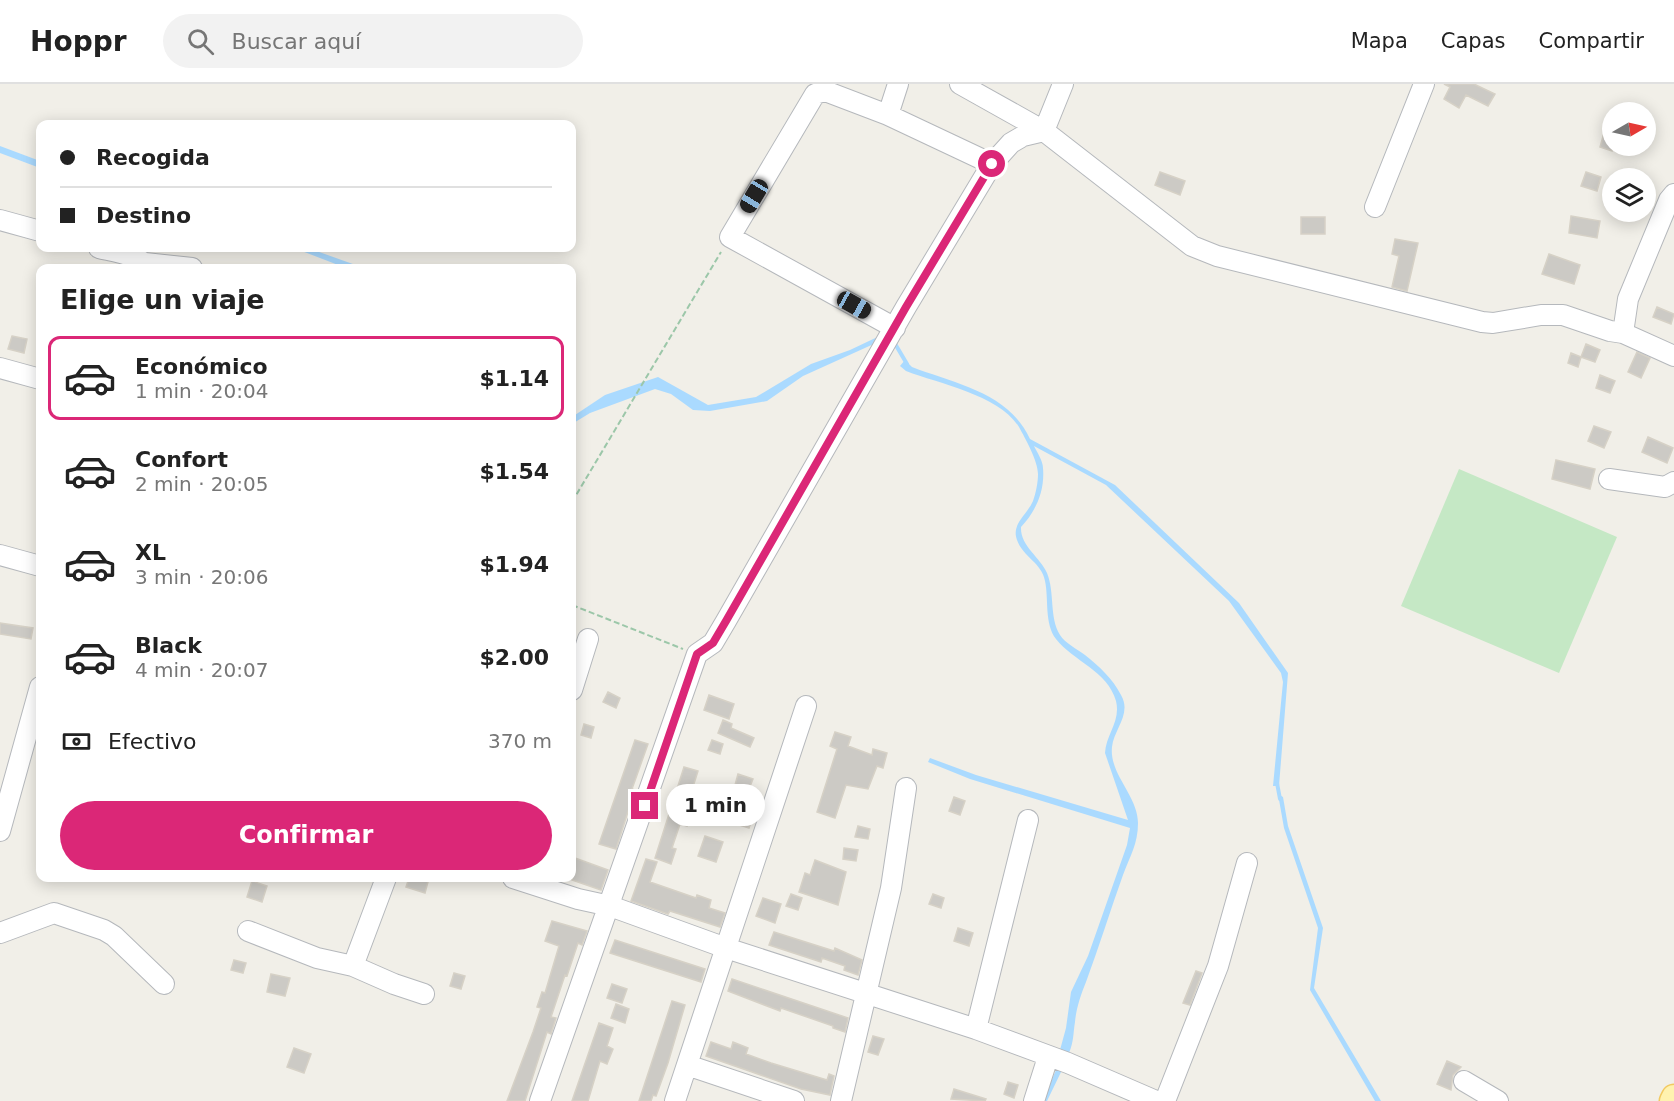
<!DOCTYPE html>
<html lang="es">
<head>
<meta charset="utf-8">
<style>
  :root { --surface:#fff; --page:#f2f2f2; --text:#222; --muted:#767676; --line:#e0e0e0; --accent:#db2777 }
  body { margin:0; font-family:"DejaVu Sans",sans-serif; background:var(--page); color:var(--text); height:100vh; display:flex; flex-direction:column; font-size:22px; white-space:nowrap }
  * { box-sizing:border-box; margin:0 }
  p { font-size:20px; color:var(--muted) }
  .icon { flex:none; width:33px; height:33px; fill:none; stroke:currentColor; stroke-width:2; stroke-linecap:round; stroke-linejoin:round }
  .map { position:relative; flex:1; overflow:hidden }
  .details { position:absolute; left:36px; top:180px; width:540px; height:618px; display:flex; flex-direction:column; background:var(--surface); border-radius:12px; box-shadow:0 3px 15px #0003 }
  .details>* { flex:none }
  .guide { position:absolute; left:36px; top:36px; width:540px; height:132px; border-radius:12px; box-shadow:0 3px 15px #0003; display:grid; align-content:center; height:132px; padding:0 24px; background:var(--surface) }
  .needle { width:39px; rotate:81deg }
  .buttons { position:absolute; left:1602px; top:18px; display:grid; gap:12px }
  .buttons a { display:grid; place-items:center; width:54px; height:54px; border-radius:50%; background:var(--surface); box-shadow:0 3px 15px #0003; font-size:30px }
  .end { position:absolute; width:27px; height:27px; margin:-14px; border:8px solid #db2777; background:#fff; box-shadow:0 0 0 3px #fff }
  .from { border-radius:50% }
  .bubble { position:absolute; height:42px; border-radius:21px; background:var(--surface); box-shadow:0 3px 15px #0003; font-size:20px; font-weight:600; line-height:42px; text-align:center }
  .car { position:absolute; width:18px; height:36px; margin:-18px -9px; border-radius:8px; box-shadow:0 0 4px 2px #0007; background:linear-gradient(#222 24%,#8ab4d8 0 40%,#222 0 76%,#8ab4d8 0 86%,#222 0) }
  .guide b { display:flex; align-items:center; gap:21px; height:57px; font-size:22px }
  .guide b+b { border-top:2px solid var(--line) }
  .guide i { width:15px; height:15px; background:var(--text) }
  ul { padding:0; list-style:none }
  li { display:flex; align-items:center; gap:18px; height:84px; margin:0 12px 9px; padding:0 12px; border:3px solid transparent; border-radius:12px }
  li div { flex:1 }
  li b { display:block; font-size:22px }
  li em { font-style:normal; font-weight:600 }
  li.on { border-color:var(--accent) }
  li>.icon { width:54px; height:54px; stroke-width:1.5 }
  h2 { padding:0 24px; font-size:27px; line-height:72px }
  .pay { display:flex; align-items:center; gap:15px; height:66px; padding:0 24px; font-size:22px }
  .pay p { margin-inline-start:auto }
  .action { display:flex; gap:12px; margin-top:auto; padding:12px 24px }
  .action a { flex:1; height:69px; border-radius:36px; background:var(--accent); color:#fff; font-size:24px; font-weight:600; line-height:69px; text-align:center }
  header { display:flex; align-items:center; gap:36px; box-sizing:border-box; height:84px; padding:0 30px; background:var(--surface); border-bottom:2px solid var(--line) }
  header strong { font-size:28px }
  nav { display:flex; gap:33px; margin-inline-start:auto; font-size:21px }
  .search { width:420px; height:54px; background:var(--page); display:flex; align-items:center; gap:15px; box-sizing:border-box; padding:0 21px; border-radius:33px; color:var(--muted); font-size:22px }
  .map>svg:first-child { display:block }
</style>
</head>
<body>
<header>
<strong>Hoppr</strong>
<div class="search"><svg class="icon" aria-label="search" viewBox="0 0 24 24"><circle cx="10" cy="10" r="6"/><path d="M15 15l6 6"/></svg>Buscar aquí</div>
<nav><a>Mapa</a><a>Capas</a><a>Compartir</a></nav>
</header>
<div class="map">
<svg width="1674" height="1017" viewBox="0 0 1674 1017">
  <rect width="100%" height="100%" fill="#f1efe8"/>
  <path fill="#c5e8c5" d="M 1459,385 L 1617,453 L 1559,589 L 1401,522 Z"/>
  <path fill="#aadaff" d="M 0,62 L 40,77 L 40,84 L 0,69 Z
    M 294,164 L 308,164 L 364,184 L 346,184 Z
    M 888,248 L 887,254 L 803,292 L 767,317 L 710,327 L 693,326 L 671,310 L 655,305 L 590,329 L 572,340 L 572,333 L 605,311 L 658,293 L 708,321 L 756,313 L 811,280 L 850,266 Z
    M 905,276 L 912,283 C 956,300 1008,308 1030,355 L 1115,401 L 1239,519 L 1288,589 L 1279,702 L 1273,702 L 1283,598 L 1281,589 L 1229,517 L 1106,401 L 1034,362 C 1037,368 1043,377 1043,384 C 1045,407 1036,427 1021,443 C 1020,462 1040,473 1047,489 C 1055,508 1049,533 1060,551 C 1065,559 1077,565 1085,571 C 1099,582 1113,595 1121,611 C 1132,630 1114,645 1112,663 C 1109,690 1138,712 1138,739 C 1138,760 1130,772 1123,791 C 1110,827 1099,863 1086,898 C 1081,910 1076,925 1075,938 C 1073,950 1074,957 1069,969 L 1060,966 L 1066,944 L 1071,908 L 1088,872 L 1127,761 L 1130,744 L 970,695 L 928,678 L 930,674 L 976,691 L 1128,736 L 1105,669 C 1106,650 1121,637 1116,617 C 1108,587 1073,577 1056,555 C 1044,539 1049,515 1045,497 C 1042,479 1023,473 1017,456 C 1011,440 1027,431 1033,417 C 1036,409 1038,398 1038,390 C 1038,377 1025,354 1019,343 C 999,311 940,300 906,287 L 900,282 Z
    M 1278,710 L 1283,713 L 1288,742 L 1323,844 L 1314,904 L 1381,1017 L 1375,1017 L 1310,906 L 1318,844 L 1284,744 Z
    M 1057,984 L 1062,986 L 1047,1017 L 1042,1017 Z"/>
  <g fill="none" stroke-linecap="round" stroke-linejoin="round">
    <path stroke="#aadaff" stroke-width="4" d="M 894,258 L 907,280
      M 1277,699 L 1280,715"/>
  </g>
  <path fill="#cccac5" stroke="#d6d1c6" stroke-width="1.5" d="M 1444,0 L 1474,0 L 1495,10 L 1488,22 L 1466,11 L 1459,24 L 1444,15 L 1450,3 Z
    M 1609,31 L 1612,32 L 1612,67 L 1600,63 Z
    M 1160,88 L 1185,97 L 1180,111 L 1155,101 Z
    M 1586,88 L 1601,93 L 1597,107 L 1581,102 Z
    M 1571,132 L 1600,137 L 1597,154 L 1569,149 Z
    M 1301,133 L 1325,133 L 1325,150 L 1301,150 Z
    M 1395,155 L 1418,159 L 1407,207 L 1392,203 L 1399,172 L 1392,170 Z
    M 1549,170 L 1580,181 L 1574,200 L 1542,190 Z
    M 1657,223 L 1674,230 L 1671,240 L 1653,233 Z
    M 12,252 L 27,255 L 24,269 L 8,265 Z
    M 1586,260 L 1600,266 L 1595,278 L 1581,273 Z
    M 1637,268 L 1650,274 L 1641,294 L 1628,288 Z
    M 1571,269 L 1581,273 L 1578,283 L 1568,279 Z
    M 1600,291 L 1615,297 L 1610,309 L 1596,304 Z
    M 1594,342 L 1611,348 L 1604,364 L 1588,357 Z
    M 1648,353 L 1673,364 L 1667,379 L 1642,368 Z
    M 1556,376 L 1595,385 L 1590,405 L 1552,395 Z
    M 0,539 L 33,544 L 31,555 L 0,550 Z
    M 608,608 L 620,614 L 616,624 L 603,618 Z
    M 709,611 L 734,620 L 729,635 L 704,626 Z
    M 723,636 L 732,640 L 731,644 L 754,654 L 750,663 L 718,649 Z
    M 584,640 L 594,643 L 591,654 L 581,651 Z
    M 835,648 L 851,653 L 848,662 L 872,671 L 873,665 L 887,669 L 883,684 L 877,682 L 868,705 L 846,701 L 835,734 L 817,728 L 837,665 L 830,662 Z
    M 635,656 L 648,660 L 632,705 L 635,706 L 616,765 L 599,760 Z
    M 712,656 L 723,660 L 720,670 L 708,666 Z
    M 684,683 L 698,687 L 692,706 L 698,708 L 687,742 L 680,740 L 672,764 L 676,765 L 671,780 L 655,774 Z
    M 738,690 L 753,695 L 749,705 L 735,701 Z
    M 954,713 L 965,717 L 960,731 L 949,727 Z
    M 732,722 L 754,729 L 749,744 L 727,737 Z
    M 858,742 L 870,745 L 868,755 L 855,753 Z
    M 705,752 L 723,758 L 716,778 L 698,772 Z
    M 844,764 L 858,766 L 856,777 L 843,775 Z
    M 575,774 L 608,786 L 601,806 L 572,796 Z
    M 646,775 L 657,778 L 650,798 L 696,814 L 697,811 L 711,816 L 709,824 L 725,829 L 720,843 L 670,827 L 668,830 L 631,817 Z
    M 815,776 L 846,788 L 838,821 L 799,808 L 805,789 L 810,791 Z
    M 409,794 L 429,794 L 425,809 L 406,803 Z
    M 252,797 L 267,802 L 262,818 L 247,813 Z
    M 791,810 L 802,814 L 798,826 L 786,822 Z
    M 933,810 L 944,814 L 941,824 L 929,820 Z
    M 763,814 L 781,820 L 775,839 L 756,832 Z
    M 552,837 L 587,847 L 582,861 L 578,859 L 567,892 L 565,891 L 551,933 L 556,934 L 551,950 L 547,948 L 525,1017 L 507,1017 L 533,948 L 541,924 L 537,923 L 542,908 L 545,909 L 559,862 L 545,857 Z
    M 958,844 L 973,849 L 969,862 L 954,857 Z
    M 774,848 L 834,867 L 835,864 L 862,876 L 858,891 L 844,886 L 845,882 L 822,874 L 821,878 L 769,861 Z
    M 615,856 L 705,885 L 701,898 L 610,869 Z
    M 234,876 L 246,879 L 243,889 L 231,886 Z
    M 1196,887 L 1202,889 L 1190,921 L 1183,919 Z
    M 454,889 L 465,892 L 461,905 L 450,902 Z
    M 271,890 L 290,894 L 285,912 L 267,908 Z
    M 732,895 L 848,934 L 845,948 L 833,944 L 833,942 L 781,924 L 780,927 L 728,907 Z
    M 612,900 L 627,905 L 622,919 L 607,914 Z
    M 672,917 L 685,921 L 668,979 L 656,1012 L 653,1011 L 651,1017 L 639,1017 Z
    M 616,920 L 629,925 L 625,939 L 611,934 Z
    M 599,939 L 613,944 L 607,962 L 613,965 L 607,980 L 600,977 L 588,1017 L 572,1017 Z
    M 873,952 L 884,955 L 878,971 L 868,968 Z
    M 711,958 L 731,965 L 733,958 L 748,964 L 746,970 L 771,979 L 827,996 L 829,990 L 834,992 L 830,1011 L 801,1005 L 706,972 Z
    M 294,964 L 311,970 L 304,989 L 287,983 Z
    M 1447,977 L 1461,983 L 1453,991 L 1451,1006 L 1437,1000 Z
    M 1008,998 L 1018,1001 L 1014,1014 L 1004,1010 Z
    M 954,1005 L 986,1015 L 985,1017 L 951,1015 Z"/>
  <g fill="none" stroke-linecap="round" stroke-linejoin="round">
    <g stroke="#b5b8bc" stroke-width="22">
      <path id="minor" d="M 898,0 L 888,31 L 992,80
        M 1063,0 L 1044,47 L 1192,162 L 1217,172 L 1482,238 L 1493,239 L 1541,231 L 1563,231 L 1610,247 L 1623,249 L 1674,272
        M 888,31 L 825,7 L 815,10 L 730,153 L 895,244
        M 1375,123 L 1424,0
        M 0,136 L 40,147
        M 99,164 C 115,168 139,171 149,184
        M 145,179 L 192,184
        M 1623,249 L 1628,215 L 1669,116 L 1674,110
        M 0,284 L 40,295
        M 1609,395 L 1665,403 L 1674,398
        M 0,471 L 40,482
        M 572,606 L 588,555
        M 0,747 L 40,603
        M 513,794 L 578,815 L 610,822 L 726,864 L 976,945 L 1068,979 L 1156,1017
        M 248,847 L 317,874 L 353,882 L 394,900 L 424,910
        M 0,849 L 54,829 L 104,846 L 114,852 L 164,900
        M 353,882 L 386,794
        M 976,945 L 1028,736
        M 687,981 L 794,1017
        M 1464,997 L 1498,1017
        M 540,1017 L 697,570 L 713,559 L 726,537 L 906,223 L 992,80 L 1011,59 L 1023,52 L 1044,47 L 960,0
        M 675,1017 L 806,622
        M 841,1017 L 891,804 L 906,704
        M 1034,1017 L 1048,973
        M 1165,1017 L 1218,882 L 1247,779"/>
    </g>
    <g stroke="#f2c960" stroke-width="27">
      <path id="major" d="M 1672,1017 L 1674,1013"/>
    </g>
    <path stroke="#9cc7a9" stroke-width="2" stroke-dasharray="6 3" stroke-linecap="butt" d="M 572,418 L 721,168
      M 572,521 L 683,565"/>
    <use href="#minor" stroke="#fff" stroke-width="20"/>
    <use href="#major" stroke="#fff2af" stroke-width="24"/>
  </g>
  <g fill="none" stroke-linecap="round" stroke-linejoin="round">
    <path stroke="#db2777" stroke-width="8" d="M 645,722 L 697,570 L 713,559 L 726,537 L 906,223 L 992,80"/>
  </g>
</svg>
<div class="buttons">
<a><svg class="needle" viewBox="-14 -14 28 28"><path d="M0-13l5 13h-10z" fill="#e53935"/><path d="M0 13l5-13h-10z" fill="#767676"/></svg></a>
<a><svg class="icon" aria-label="layers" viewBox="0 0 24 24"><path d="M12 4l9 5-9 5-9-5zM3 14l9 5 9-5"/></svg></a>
</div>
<i class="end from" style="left:992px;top:80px"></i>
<i class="end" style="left:645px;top:722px"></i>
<div class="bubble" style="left:666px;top:700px;width:99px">1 min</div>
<i class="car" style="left:754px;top:112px;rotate:211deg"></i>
<i class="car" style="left:854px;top:221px;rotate:119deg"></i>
<div class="guide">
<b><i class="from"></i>Recogida</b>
<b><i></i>Destino</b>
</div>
<section class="details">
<h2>Elige un viaje</h2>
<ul>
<li class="on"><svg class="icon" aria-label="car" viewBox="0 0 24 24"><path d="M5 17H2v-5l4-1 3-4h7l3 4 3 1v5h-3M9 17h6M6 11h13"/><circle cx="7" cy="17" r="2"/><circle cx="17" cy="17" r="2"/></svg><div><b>Económico</b><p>1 min · 20:04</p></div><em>$1.14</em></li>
<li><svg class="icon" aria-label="car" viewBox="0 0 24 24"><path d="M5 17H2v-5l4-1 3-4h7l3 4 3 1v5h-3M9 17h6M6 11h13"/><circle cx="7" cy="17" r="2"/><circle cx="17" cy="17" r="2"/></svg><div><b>Confort</b><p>2 min · 20:05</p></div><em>$1.54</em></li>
<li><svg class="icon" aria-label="car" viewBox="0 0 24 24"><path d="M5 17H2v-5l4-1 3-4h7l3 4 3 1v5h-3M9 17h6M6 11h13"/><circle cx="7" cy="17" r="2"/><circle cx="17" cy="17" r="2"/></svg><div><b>XL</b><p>3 min · 20:06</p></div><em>$1.94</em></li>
<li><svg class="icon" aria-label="car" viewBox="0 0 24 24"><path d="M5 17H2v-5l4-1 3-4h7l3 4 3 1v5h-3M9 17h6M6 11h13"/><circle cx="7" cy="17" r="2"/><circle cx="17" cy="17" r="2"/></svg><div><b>Black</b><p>4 min · 20:07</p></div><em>$2.00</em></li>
</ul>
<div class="pay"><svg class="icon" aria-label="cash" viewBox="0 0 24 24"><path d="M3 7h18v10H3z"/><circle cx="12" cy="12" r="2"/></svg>Efectivo<p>370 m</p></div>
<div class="action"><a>Confirmar</a></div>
</section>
</div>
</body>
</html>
